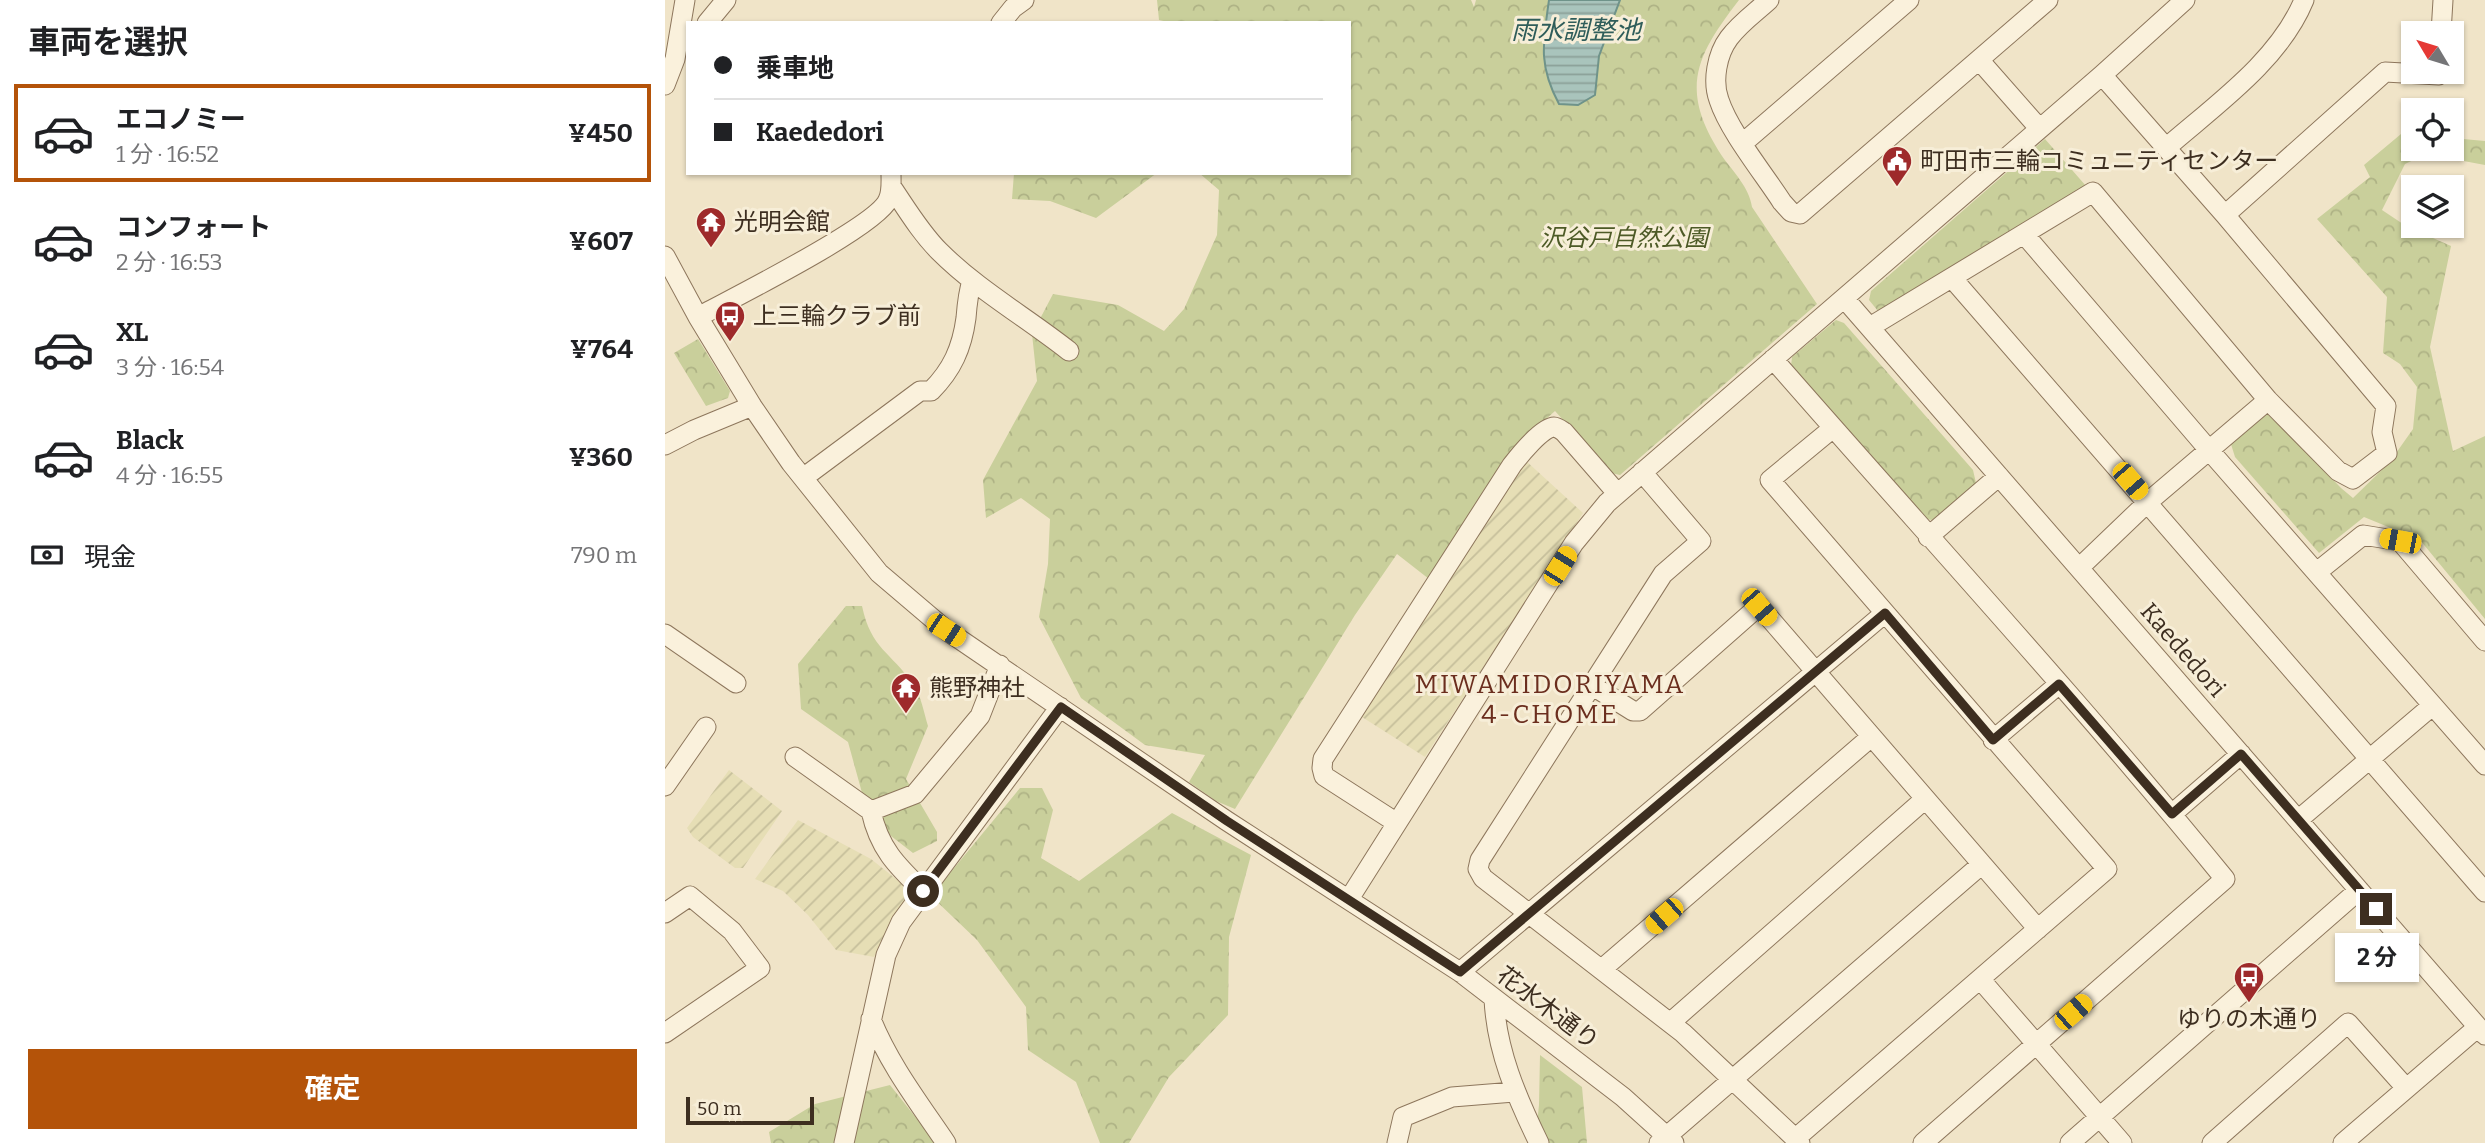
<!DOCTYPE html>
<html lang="ja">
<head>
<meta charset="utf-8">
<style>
  :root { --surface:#fff; --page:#f2f2f2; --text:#202124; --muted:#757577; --line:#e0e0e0; --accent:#b45309 }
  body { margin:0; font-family:Bitter,"Noto Sans JP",serif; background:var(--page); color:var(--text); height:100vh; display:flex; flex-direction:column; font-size:26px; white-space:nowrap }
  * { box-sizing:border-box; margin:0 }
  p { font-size:23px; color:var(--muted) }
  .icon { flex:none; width:38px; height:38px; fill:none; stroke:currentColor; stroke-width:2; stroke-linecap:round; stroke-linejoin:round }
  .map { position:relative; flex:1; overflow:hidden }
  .panel { display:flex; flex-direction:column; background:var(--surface); width:665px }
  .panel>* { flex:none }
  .hud { position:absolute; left:21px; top:21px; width:665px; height:154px; border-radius:0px; box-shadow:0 2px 5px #0004; display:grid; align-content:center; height:154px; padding:0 28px; background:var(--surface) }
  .needle { width:46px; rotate:308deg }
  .controls { position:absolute; left:1736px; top:21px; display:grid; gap:14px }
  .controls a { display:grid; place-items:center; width:63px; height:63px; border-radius:0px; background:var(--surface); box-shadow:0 2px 5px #0004; font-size:35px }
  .scale { position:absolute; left:21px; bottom:18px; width:128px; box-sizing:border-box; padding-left:7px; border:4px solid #3d2e20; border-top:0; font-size:19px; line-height:24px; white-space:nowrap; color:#3d2e20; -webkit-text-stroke:5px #f7eed8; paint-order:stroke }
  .end { position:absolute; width:32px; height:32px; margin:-16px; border:9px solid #3d2e20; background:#fff; box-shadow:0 0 0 4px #fff }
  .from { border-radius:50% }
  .bubble { position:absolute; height:49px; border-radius:0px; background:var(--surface); box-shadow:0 2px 5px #0004; font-size:23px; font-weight:700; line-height:49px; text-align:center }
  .car { position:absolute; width:21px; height:42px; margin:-21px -10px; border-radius:9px; box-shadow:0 0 5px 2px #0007; background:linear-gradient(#f5c518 24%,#345 0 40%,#f5c518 0 76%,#345 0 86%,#f5c518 0) }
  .hud b { display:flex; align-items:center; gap:24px; height:66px; font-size:26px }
  .hud b+b { border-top:2px solid var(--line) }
  .hud i { width:18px; height:18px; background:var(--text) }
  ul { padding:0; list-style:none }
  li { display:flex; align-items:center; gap:21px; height:98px; margin:0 14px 10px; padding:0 14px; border:4px solid transparent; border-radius:0px }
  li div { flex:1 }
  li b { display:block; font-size:26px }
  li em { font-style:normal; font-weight:700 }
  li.selected { border-color:var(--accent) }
  li>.icon { width:63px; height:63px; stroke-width:1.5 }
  h2 { padding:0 28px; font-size:32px; line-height:84px }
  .pay { display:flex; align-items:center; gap:18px; height:77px; padding:0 28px; font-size:26px }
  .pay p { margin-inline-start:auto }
  .action { display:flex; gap:14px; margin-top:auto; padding:14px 28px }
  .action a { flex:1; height:80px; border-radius:0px; background:var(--accent); color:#fff; font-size:28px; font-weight:700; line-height:80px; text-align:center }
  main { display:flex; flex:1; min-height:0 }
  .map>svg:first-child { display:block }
</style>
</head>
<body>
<main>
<section class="panel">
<h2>車両を選択</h2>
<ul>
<li class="selected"><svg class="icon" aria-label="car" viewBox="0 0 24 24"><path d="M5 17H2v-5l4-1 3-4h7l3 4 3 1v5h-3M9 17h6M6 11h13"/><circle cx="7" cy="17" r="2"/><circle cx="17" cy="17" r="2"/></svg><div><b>エコノミー</b><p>1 分 · 16:52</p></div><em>¥450</em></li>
<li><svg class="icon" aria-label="car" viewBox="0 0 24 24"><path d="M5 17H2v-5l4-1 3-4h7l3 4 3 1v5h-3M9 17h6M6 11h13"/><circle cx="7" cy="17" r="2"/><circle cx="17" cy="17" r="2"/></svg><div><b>コンフォート</b><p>2 分 · 16:53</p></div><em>¥607</em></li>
<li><svg class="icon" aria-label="car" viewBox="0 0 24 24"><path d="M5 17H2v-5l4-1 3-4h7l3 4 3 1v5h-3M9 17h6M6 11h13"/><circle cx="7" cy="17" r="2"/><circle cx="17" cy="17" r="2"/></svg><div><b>XL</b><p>3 分 · 16:54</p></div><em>¥764</em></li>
<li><svg class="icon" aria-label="car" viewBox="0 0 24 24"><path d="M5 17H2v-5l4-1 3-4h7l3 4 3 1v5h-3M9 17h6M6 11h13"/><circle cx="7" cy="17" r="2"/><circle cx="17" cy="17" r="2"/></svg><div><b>Black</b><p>4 分 · 16:55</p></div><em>¥360</em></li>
</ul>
<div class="pay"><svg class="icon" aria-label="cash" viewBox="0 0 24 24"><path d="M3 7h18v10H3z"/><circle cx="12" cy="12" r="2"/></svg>現金<p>790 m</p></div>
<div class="action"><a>確定</a></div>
</section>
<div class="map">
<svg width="1820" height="1143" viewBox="0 0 1820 1143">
  <defs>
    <pattern id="farmland-furrows" width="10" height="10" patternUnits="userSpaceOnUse" patternTransform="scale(1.75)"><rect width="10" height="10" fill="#e6deb5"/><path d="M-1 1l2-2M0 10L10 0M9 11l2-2" fill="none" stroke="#c6bf9b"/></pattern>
    <pattern id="forest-crowns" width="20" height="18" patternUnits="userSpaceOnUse" patternTransform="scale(1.75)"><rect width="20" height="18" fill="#c9cf9b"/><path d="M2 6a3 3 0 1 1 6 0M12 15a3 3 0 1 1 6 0" fill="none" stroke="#aeb285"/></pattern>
    <pattern id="water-rules" width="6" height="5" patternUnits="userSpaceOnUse" patternTransform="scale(1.75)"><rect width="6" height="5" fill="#a9c4bc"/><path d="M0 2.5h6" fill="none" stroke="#8ba098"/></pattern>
  </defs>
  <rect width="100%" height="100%" fill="#f0e4c8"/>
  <path fill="url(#farmland-furrows)" d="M 860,460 L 918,513 L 760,757 L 697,717 Z
    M 64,770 L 117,811 L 78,868 L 70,868 L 28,837 L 22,828 Z
    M 133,820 L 206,859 L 246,891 L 225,923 L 209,957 L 171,950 L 143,915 L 118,891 L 90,879 Z"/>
  <path fill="url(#forest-crowns)" d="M 492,0 L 806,0 L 809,7 L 811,0 L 884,0 L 878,57 L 930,95 L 934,56 L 955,0 L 1074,0 C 1030,57 1014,90 1057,156 C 1069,173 1084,187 1087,207 L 1152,304 L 955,475 L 946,473 L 890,411 L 851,446 L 764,579 L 732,554 L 690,615 L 570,809 L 551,801 L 524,782 L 540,755 L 480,745 L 416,698 L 374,617 L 383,564 L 385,519 L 356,498 L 321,518 L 318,480 L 372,381 L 367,334 L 388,294 L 453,305 L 499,331 L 519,309 L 552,235 L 554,190 L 534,173 L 684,173 L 684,23 L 508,23 L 494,20 Z
    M 1736,134 L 1748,135 L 1748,149 L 1787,149 L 1787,138 L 1820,141 L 1820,165 L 1761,154 L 1740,164 L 1717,210 L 1741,226 L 1786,246 L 1765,347 L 1788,451 L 1820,436 L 1820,619 L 1755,540 L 1699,517 L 1654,553 L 1570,457 L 1565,441 L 1601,410 L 1676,488 L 1688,498 L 1724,463 L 1748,429 L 1752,387 L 1735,364 L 1718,353 L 1722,297 L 1652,219 L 1705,177 L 1699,165 Z
    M 1380,139 L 1421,186 L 1218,311 L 1213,311 L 1204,300 L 1206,291 Z
    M 349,173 L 492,173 L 431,218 L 385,201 L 347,199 Z
    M 1171,320 L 1179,323 L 1308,470 L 1311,483 L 1269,520 L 1257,519 L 1126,366 L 1127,357 Z
    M 33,339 L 65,391 L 63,398 L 41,406 L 9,353 Z
    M 181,606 L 197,606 C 206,649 226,652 248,684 C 256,695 259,713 263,726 L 241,779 L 272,832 L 272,841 L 248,853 L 226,836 L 199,800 L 183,742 L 136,709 L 133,664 Z
    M 355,788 L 377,788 L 388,810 L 376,858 L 414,881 L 507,813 L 586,855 L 564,937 L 563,1015 L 504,1077 L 464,1143 L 435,1143 L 411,1082 L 363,1050 L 361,1007 L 312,940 L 266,896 Z
    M 875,1055 L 917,1087 L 922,1143 L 870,1143 L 874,1105 Z
    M 225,1085 L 271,1143 L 106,1143 L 104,1132 L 150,1104 Z"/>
  <path fill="url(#water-rules)" stroke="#6f938a" stroke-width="2" d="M 884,0 L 955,0 L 934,56 L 930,95 L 913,105 L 894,104 C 873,65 878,43 884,0 Z"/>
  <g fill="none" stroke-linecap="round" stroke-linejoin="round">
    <g stroke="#8d765c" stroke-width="21">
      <path id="minor" d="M 1104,0 C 1091,12 1075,23 1064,38 C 1052,54 1047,81 1054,100 C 1064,131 1099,174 1117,202 L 1126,212 L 1135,214 L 1383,0
        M 42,23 L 61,0
        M 336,23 L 348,8 L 359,0
        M 1776,33 L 1778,0
        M 1315,61 L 1374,128
        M 0,85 L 10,59 L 20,0
        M 1078,143 L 1244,0
        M 1501,148 C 1549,106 1614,61 1639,0
        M 226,186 C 241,208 255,232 274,251 C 313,290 361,317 404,351
        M 1560,215 L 1720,72 L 1774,75 L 1774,72
        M 1359,234 L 1544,450 L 1820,765
        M 0,256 L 33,317 L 87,406 L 126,463 L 214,573 L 281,630 L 562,821 L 795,972 L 958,1097 L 1009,1143
        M 1287,278 L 1820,892
        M 1179,298 L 1820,1035
        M 33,317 C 66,299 211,227 223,200 C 227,192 226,182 226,173
        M 1205,327 L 1428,192 L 1603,400 L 1673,471 L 1688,479 L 1722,453 L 1717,432 L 1721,406 L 1560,215 L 1437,75
        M 1108,359 C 1259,532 1415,701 1560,879 L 1258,1143
        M 0,445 L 29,430 L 87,406
        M 977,472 L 1036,541 L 998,574 L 815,860 L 813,869 L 818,878 L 1018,1033 L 1135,1143
        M 138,478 L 255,391 L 266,391 C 287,370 297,348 301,318 C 302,305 303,293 307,281
        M 1263,537 L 1334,476
        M 1414,568 L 1483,502 L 1603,400
        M 1652,572 L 1698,535 L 1735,541 L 1820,641
        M 0,634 L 71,683
        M 928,686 L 968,711 L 975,711 L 1094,606 L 1373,929
        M 1328,740 L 1394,684
        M 130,757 L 206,811 C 214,848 231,865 258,891
        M 0,786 L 41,727
        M 206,811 L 250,794 L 315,716 L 335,665
        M 1507,814 L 1576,754
        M 1633,820 L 1767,706
        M 732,823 L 659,776 L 657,768 L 658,759 L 847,465 C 854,456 877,427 889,427 C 892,427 896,430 899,432 L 952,493
        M 684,899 L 909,543 L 942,503 L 1437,75 L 1520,0
        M 0,913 L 25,896 L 67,931 L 95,968 L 0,1033
        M 937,969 L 1206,737
        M 795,972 L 1220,613
        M 1315,979 L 1457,1143
        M 829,998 C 831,1050 852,1098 874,1143
        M 206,1019 C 224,1064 254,1103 281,1143
        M 1005,1023 L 1260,799
        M 1131,1138 L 1442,869 L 1105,480 L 1168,428
        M 179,1143 L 221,955 L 236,922 L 395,707
        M 732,1143 L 738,1117 L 787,1097 L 849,1092
        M 994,1143 L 1317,864
        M 1405,1143 L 1694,890
        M 1547,1143 L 1683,1023 L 1741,1088
        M 1678,1143 L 1813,1027"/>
    </g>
    <use href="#minor" stroke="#faf1dc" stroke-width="19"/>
  </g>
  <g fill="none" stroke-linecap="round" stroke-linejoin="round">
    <path stroke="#3d2e20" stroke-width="9" d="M 258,891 L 396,707 L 562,821 L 795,972 L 1220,613 L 1328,740 L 1394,684 L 1507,814 L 1576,754 L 1711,909"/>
  </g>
  <defs>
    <g id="civic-pin" transform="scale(1.575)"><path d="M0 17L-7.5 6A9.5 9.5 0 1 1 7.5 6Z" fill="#9e2a2b" stroke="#f7eed8"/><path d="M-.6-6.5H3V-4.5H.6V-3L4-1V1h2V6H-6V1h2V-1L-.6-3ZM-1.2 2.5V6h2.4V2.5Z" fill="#fff"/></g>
    <g id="temple-pin" transform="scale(1.575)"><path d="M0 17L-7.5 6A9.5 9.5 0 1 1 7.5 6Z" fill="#9e2a2b" stroke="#f7eed8"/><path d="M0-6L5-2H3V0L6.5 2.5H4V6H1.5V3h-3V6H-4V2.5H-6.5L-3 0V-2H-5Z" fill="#fff"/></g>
    <g id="bus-pin" transform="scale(1.575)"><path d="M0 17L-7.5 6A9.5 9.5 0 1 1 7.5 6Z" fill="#9e2a2b" stroke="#f7eed8"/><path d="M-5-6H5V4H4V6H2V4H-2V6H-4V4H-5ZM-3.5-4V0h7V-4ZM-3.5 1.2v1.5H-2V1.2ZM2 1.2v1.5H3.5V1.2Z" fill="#fff"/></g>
  </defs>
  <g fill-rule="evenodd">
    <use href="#civic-pin" x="1232" y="161"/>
    <use href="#temple-pin" x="46" y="222"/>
    <use href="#bus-pin" x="65" y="316"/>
    <use href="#temple-pin" x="241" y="688"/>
    <use href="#bus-pin" x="1584" y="977"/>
  </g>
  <g text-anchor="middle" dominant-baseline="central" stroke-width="6" stroke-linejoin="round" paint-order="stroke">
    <g font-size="24" fill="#3d2e20" stroke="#f7eed8" text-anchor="start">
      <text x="1255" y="161">町田市三輪コミュニティセンター</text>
      <text x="69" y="222">光明会館</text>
      <text x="88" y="316">上三輪クラブ前</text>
      <text x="264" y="688">熊野神社</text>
      <text x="1584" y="1019" text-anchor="middle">ゆりの木通り</text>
    </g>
    <g font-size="24" font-style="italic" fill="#4d5a26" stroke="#f7eed8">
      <text x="959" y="238">沢谷戸自然公園</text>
    </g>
    <g font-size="24" fill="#3d2e20" stroke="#f7eed8">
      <text transform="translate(1518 650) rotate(49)">Kaededori</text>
      <text transform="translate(883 1008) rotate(37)">花水木通り</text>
    </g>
    <g font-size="26" font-style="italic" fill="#2f5d5a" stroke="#f7eed8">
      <text x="911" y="30">雨水調整池</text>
    </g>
    <g font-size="26" letter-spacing="2" fill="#6b2e1e" stroke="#f7eed8">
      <text x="885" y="684">MIWAMIDORIYAMA<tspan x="885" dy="30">4-CHOME</tspan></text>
    </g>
  </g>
</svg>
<div class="controls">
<a><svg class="needle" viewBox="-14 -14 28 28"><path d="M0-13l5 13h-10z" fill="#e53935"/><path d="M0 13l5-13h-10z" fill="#757577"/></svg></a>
<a><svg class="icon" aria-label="locate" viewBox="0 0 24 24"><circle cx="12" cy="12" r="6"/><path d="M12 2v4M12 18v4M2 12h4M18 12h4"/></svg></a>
<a><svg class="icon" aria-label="layers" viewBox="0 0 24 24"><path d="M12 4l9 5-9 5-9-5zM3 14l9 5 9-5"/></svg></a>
</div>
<div class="scale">50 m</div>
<i class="end from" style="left:258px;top:891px"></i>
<i class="end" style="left:1711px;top:909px"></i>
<div class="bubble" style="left:1670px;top:933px;width:84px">2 分</div>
<i class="car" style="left:1465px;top:481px;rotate:139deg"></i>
<i class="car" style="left:1735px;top:541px;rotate:281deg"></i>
<i class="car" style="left:895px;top:566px;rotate:32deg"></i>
<i class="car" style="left:1094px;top:607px;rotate:139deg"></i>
<i class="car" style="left:281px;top:630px;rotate:123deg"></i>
<i class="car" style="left:999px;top:916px;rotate:229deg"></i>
<i class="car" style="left:1408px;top:1012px;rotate:49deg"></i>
<div class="hud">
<b><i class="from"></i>乗車地</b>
<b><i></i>Kaededori</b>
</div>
</div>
</main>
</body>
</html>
